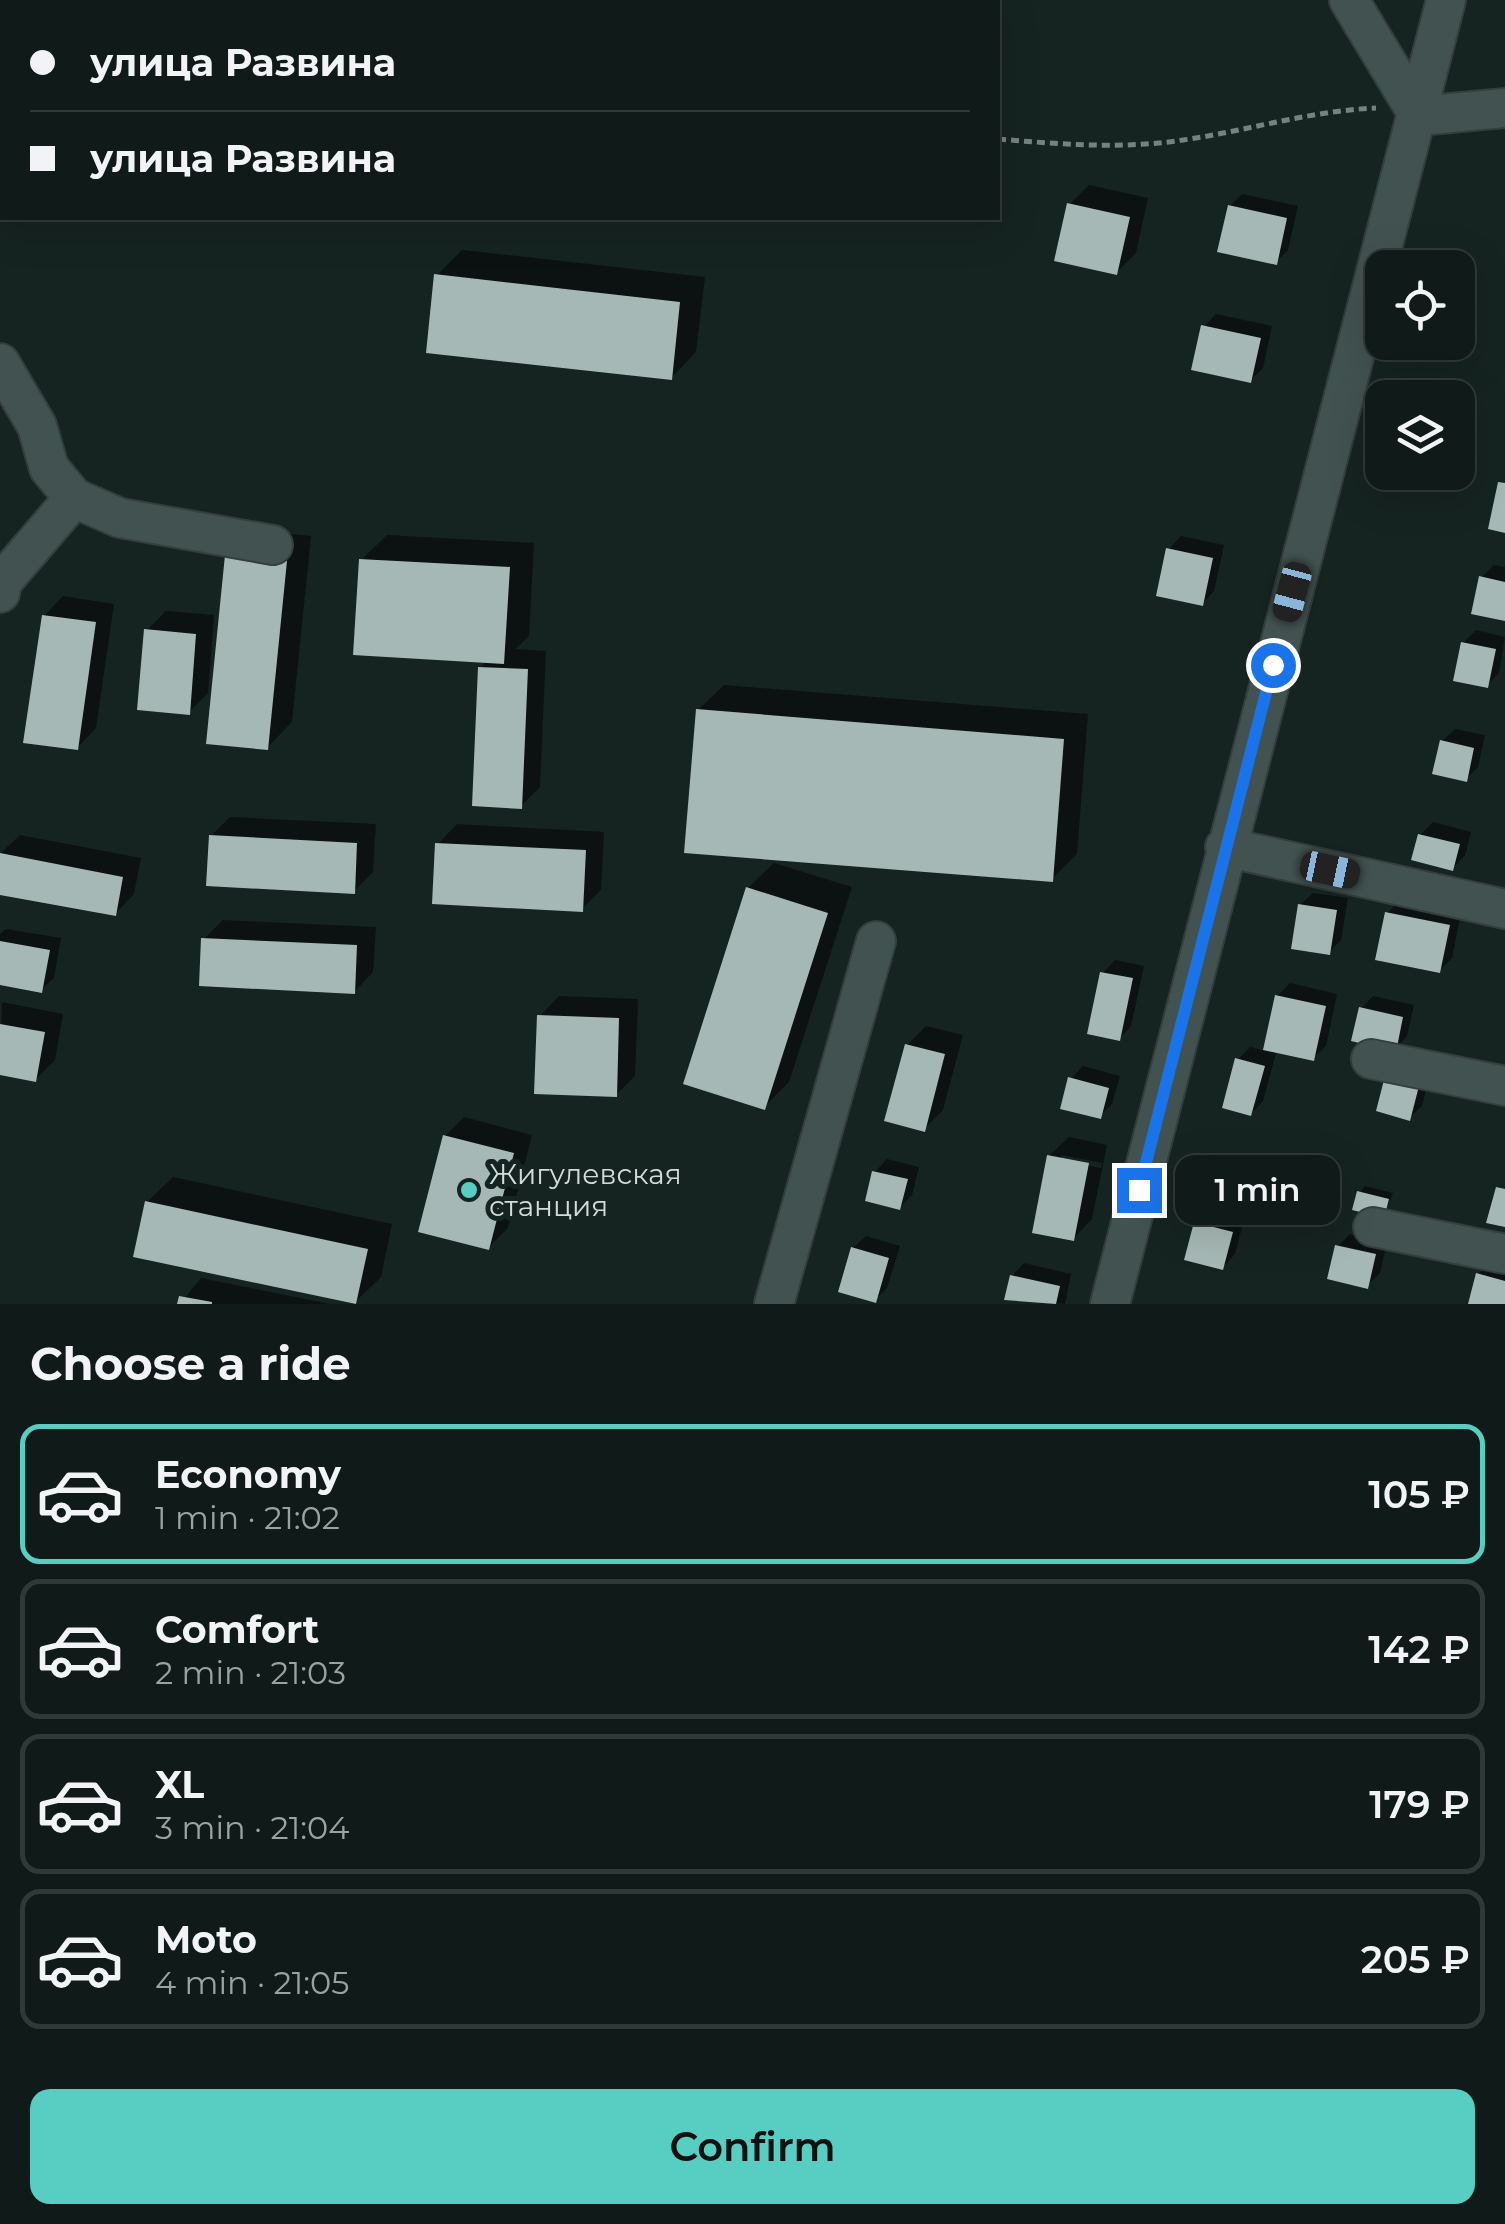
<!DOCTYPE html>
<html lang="en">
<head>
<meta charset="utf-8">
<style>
  :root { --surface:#101a19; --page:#192322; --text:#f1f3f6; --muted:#9ca1a2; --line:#303838; --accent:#57cec1 }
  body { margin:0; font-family:Montserrat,sans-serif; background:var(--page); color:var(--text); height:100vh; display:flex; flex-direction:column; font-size:38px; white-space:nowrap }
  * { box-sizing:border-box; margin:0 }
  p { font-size:32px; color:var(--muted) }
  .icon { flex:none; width:55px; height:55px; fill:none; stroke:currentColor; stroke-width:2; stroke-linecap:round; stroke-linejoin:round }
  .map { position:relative; height:1304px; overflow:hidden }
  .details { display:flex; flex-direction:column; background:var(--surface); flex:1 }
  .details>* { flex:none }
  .guide { position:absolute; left:0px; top:0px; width:1000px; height:220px; box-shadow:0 10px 40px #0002,0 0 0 2px var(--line); display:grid; align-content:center; height:220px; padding:0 30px; background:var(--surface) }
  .buttons { position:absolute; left:1365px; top:250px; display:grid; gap:20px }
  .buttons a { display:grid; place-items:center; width:110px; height:110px; border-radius:20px; background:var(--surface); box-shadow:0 10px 40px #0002,0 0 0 2px var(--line); font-size:50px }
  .end { position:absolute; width:45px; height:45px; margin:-22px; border:12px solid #1a73e8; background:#fff; box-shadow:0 0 0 5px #fff }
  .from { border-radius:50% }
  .bubble { position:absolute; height:70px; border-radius:20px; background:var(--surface); box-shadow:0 10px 40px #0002,0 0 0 2px var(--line); font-size:32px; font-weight:600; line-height:70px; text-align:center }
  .car { position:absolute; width:30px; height:60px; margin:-30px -15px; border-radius:12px; box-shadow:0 0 8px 2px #0007; background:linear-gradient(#222 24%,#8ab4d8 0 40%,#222 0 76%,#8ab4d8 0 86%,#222 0) }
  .guide b { display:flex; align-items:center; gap:35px; height:95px; font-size:38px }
  .guide b+b { border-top:2px solid var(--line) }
  .guide i { width:25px; height:25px; background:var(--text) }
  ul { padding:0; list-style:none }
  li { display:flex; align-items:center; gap:30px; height:140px; margin:0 20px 15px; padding:0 10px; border:5px solid var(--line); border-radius:20px }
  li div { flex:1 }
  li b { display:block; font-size:38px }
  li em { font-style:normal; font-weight:600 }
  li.selected { border-color:var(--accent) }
  li>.icon { width:90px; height:90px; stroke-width:1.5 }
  h2 { padding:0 30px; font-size:45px; line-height:120px }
  .primary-button { display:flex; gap:20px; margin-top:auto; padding:20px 30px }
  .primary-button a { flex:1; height:115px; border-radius:20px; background:var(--accent); color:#111; font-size:40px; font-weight:600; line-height:115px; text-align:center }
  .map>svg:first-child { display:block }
</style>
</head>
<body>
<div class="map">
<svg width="1505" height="1304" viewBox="0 0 1505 1304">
  <rect width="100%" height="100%" fill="#152321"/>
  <path fill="#0007" fill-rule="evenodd" d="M 1089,185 L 1148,198 L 1136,253 L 1117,272 L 1070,204 Z
    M 1242,194 L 1298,206 L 1288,250 L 1276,262 L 1230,206 Z
    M 462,250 L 705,277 L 696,352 L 671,378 L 437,275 Z
    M 1216,314 L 1272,326 L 1263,368 L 1250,381 L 1204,327 Z
    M 253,530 L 311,536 L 292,722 L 267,748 Z
    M 387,535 L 534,543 L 529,636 L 515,649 L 546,651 L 540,787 L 521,806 L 480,668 L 488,660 L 361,560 Z
    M 1181,536 L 1224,545 L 1214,591 L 1202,604 L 1169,549 Z
    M 1494,565 L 1505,567 L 1505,618 L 1482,577 Z
    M 63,596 L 114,604 L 96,728 L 77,748 L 44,616 Z
    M 166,611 L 214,615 L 208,693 L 189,712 L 146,631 Z
    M 1476,630 L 1505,637 L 1499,673 L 1487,685 L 1463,643 Z
    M 724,685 L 1088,714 L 1077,854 L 1052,879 L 698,710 Z
    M 1455,729 L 1485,735 L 1478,767 L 1466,779 L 1442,741 Z
    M 230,817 L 376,824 L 373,872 L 354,891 L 211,836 Z
    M 1433,822 L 1471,832 L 1465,855 L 1453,868 L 1420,835 Z
    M 457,824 L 604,832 L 601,890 L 582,909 L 438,844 Z
    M 20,835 L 141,858 L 134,894 L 115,914 L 0,892 L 0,854 Z
    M 774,863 L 852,887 L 789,1082 L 764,1107 L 748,888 Z
    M 1313,893 L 1348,898 L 1341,940 L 1329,952 L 1300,905 Z
    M 1400,901 L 1461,913 L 1452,958 L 1439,971 L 1387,913 Z
    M 223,920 L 376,927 L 373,972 L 354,992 L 204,939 Z
    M 6,929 L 61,938 L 54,978 L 41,990 L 0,983 L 0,934 Z
    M 1115,960 L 1144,966 L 1131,1026 L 1119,1039 L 1103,973 Z
    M 1290,983 L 1337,994 L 1326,1046 L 1313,1058 L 1277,1050 L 1263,1101 L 1251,1114 L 1237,1060 L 1250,1047 L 1265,1051 L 1277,996 Z
    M 559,996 L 638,999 L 635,1076 L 616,1095 L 540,1016 Z
    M 1373,996 L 1414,1005 L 1407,1036 L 1395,1049 L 1361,1009 Z
    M 2,1002 L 63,1014 L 55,1060 L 36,1079 L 0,1073 Z
    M 926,1026 L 963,1035 L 943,1110 L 924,1129 L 907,1045 Z
    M 1400,1065 L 1430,1073 L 1422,1106 L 1409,1118 Z
    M 1083,1066 L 1120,1076 L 1112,1104 L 1100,1116 L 1071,1079 Z
    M 464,1117 L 532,1135 L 508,1228 L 488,1248 L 445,1136 Z
    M 1069,1137 L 1107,1145 L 1092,1219 L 1073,1239 L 1049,1156 ZM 1061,1155 L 1102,1163 L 1101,1168 L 1061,1160 Z
    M 887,1159 L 919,1167 L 912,1195 L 900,1207 L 875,1172 Z
    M 173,1177 L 392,1224 L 381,1277 L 355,1302 L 147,1202 Z
    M 1365,1186 L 1393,1193 L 1384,1215 L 1360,1192 Z
    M 1209,1211 L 1244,1220 L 1235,1254 L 1223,1267 L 1196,1223 Z
    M 1350,1234 L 1387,1242 L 1380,1273 L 1367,1286 L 1337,1247 Z
    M 866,1236 L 900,1246 L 887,1288 L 875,1300 L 853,1248 Z
    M 1491,1262 L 1505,1265 L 1505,1304 L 1470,1304 L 1478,1274 Z
    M 1024,1263 L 1071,1274 L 1065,1304 L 1007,1298 L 1012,1276 Z
    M 201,1278 L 330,1304 L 180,1304 Z"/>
  <path fill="#a6b8b5" d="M 1067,203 L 1130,217 L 1117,275 L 1054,261 Z
    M 1228,205 L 1287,218 L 1277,265 L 1217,252 Z
    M 434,274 L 680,302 L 672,380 L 426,353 Z
    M 1201,325 L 1261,338 L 1251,383 L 1191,370 Z
    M 1498,482 L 1505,483 L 1505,533 L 1488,529 Z
    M 1166,548 L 1213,558 L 1203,606 L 1156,596 Z
    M 225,555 L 287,561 L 268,750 L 206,744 Z
    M 359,559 L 510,567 L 504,664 L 353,655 Z
    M 1479,576 L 1505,582 L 1505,621 L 1471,614 Z
    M 42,615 L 96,622 L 78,750 L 23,743 Z
    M 144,629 L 196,634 L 190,715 L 137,710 Z
    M 1461,642 L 1496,649 L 1488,688 L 1453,681 Z
    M 478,667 L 528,669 L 522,809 L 472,806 Z
    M 696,709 L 1064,739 L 1053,882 L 684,853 Z
    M 1440,740 L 1474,748 L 1467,782 L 1432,774 Z
    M 1418,834 L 1460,844 L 1453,871 L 1411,860 Z
    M 209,835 L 357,843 L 355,894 L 206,886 Z
    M 435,843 L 586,850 L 583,912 L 432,904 Z
    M 0,853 L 123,877 L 116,916 L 0,895 Z
    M 746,887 L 828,913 L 765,1110 L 683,1084 Z
    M 1298,904 L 1337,910 L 1330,955 L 1291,949 Z
    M 1385,912 L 1450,925 L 1440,973 L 1375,960 Z
    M 201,938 L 357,945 L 355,994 L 199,986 Z
    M 0,941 L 50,950 L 42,993 L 0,985 Z
    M 1100,972 L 1133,978 L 1120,1041 L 1087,1034 Z
    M 1275,995 L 1326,1006 L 1314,1061 L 1263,1050 Z
    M 1359,1007 L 1403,1017 L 1396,1052 L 1351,1041 Z
    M 537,1015 L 619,1018 L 617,1097 L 534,1094 Z
    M 0,1024 L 45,1032 L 36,1082 L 0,1075 Z
    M 905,1044 L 945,1054 L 925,1132 L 884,1121 Z
    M 1235,1058 L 1265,1066 L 1251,1116 L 1222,1108 Z
    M 1385,1076 L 1419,1086 L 1410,1121 L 1376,1111 Z
    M 1068,1077 L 1109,1088 L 1101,1119 L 1060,1109 Z
    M 443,1135 L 514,1153 L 489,1250 L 418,1232 Z
    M 1047,1155 L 1089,1163 L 1074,1241 L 1032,1233 Z
    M 872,1171 L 908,1179 L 900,1210 L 865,1201 Z
    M 1496,1187 L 1505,1189 L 1505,1227 L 1486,1223 Z
    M 1357,1191 L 1389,1199 L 1384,1218 L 1352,1210 Z
    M 145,1201 L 368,1249 L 356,1304 L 133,1257 Z
    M 1194,1222 L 1233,1232 L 1223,1270 L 1184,1260 Z
    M 1335,1245 L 1376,1254 L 1368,1289 L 1327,1279 Z
    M 851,1247 L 889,1258 L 876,1303 L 838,1292 Z
    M 1476,1273 L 1505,1281 L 1505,1304 L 1468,1304 Z
    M 1010,1275 L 1060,1286 L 1056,1304 L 1004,1300 Z
    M 179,1296 L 212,1302 L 212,1304 L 177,1304 Z"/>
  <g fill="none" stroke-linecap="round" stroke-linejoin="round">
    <g stroke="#343e3d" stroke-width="42">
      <path id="minor" d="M 1349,0 L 1419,116 L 1505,108
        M 148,2 L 150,0
        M 0,113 L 2,112
        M 0,363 L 37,426 L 49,468 L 74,498 L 120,518 L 273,545
        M 0,593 L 2,582 L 74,498
        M 1225,847 L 1505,909
        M 1371,1059 L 1505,1086
        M 1373,1227 L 1505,1254
        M 774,1304 L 876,941
        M 1110,1304 L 1446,0"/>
    </g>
    <path stroke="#768280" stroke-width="5" stroke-dasharray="8 5" stroke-linecap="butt" d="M 620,0 L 623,2
      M 998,139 C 1058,144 1116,149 1176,141 C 1244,132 1307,111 1376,108"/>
    <use href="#minor" stroke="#425250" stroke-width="38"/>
  </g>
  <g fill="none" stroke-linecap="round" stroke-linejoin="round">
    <path stroke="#1a73e8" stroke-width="12" d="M 1139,1190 L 1273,665"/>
  </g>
  <circle fill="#57cec1" stroke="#152321" stroke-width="4" cx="469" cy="1190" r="10"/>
  <g text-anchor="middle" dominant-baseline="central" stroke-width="10" stroke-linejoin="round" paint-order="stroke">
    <g font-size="28" fill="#d3dcda" stroke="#152321" text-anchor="start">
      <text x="489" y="1174">Жигулевская<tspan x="489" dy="32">станция</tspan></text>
    </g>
  </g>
</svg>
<div class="buttons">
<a><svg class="icon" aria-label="locate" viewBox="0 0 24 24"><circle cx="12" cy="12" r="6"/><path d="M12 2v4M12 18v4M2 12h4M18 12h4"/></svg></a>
<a><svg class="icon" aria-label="layers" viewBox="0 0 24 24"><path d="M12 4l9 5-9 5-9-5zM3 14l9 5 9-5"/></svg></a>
</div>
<i class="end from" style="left:1273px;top:665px"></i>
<i class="end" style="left:1139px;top:1190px"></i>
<div class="bubble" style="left:1175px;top:1155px;width:165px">1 min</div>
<i class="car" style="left:1292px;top:592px;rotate:195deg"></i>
<i class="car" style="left:1330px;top:870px;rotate:102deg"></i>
<div class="guide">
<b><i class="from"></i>улица Развина</b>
<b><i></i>улица Развина</b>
</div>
</div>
<section class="details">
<h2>Choose a ride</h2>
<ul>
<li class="selected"><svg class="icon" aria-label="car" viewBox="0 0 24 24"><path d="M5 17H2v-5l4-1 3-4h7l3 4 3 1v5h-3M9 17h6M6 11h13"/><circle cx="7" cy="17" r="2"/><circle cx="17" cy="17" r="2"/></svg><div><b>Economy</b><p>1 min · 21:02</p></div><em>105 ₽</em></li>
<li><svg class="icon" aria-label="car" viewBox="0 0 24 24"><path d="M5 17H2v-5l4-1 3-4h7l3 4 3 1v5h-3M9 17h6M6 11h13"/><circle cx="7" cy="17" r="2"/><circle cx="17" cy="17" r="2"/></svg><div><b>Comfort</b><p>2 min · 21:03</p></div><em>142 ₽</em></li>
<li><svg class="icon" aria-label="car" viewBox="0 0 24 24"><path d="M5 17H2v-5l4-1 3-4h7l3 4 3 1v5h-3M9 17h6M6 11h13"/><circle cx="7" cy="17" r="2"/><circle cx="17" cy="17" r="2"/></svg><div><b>XL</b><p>3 min · 21:04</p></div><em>179 ₽</em></li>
<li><svg class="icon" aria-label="car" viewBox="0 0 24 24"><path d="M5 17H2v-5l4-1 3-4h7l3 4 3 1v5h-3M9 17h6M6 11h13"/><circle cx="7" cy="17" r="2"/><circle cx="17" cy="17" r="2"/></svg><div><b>Moto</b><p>4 min · 21:05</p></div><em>205 ₽</em></li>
</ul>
<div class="primary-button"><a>Confirm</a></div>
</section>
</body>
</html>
